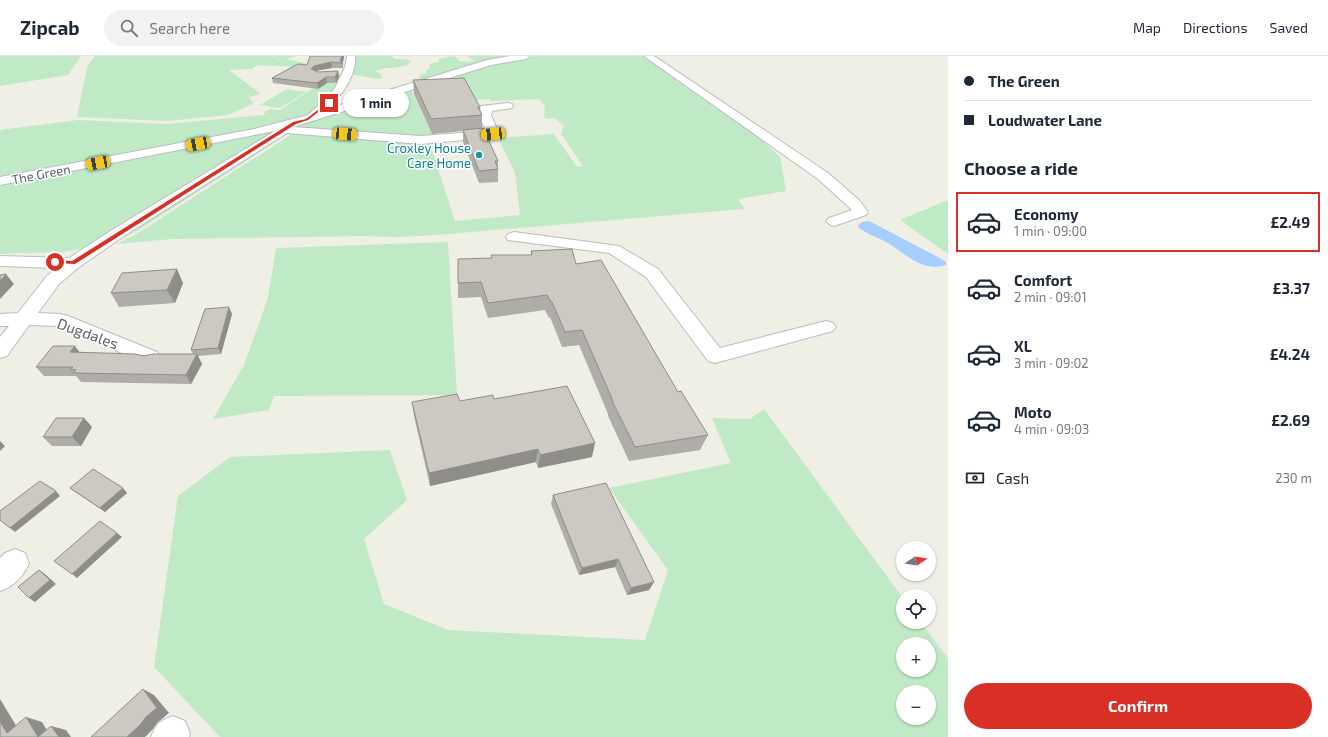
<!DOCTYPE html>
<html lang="en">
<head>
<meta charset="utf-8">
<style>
  :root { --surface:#fff; --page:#f2f2f3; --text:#1f2937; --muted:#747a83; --line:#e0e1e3; --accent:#d93025 }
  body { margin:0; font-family:"Exo 2",sans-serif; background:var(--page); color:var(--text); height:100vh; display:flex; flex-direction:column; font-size:15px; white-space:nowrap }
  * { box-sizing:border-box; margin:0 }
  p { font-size:13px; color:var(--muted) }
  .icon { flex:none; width:22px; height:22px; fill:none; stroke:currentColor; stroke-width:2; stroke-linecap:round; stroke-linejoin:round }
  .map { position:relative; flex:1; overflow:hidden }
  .sheet { display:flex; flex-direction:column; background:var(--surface); width:380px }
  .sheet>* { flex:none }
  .hud { display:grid; align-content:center; height:88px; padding:0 16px; background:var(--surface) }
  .needle { width:26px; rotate:78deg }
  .fabs { position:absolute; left:896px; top:485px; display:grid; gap:8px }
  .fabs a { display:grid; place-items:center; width:40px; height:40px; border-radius:50%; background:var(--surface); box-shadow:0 1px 3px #0004; font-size:20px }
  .end { position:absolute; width:18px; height:18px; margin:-9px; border:5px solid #d93025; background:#fff; box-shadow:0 0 0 2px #fff }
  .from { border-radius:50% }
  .bubble { position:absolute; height:28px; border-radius:14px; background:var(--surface); box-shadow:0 1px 3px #0004; font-size:13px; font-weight:700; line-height:28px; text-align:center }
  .car { position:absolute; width:12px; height:24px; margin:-12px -6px; border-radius:5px; box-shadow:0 0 3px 1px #0007; background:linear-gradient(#f5c518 24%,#345 0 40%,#f5c518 0 76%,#345 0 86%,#f5c518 0) }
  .hud b { display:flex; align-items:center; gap:14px; height:38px; font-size:15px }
  .hud b+b { border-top:1px solid var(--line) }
  .hud i { width:10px; height:10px; background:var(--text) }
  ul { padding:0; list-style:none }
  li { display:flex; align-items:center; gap:12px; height:60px; margin:0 8px 6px; padding:0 8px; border:2px solid transparent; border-radius:0px }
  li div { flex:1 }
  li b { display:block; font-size:15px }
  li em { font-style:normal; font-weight:700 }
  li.current { border-color:var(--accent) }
  li>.icon { width:36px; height:36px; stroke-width:1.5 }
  h2 { padding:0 16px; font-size:18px; line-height:48px }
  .pay { display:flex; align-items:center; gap:10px; height:44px; padding:0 16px; font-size:15px }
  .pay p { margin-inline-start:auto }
  .button { display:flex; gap:8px; margin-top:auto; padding:8px 16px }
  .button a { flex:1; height:46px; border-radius:24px; background:var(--accent); color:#fff; font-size:16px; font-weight:700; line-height:46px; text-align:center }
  header { display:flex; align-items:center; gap:24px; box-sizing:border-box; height:56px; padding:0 20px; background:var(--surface); border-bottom:1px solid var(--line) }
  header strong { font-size:19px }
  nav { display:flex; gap:22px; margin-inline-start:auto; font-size:14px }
  .search { width:280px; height:36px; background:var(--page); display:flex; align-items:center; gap:10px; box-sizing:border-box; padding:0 14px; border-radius:22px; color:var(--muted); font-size:15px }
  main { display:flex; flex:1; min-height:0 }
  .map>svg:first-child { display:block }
</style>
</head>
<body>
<header>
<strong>Zipcab</strong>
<div class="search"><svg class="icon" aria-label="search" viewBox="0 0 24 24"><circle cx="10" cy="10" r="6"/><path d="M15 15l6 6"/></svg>Search here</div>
<nav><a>Map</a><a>Directions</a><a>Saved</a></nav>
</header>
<main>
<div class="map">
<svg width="948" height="681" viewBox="0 0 948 681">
  <rect width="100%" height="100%" fill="#f0efe5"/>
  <path fill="#c0e9c5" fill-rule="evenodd" d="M 0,0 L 81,0 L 68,19 L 0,30 Z
    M 95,0 L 269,0 L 285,4 L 272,0 L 296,0 L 287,3 L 309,8 L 309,9 L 300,11 L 257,9 L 252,13 L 229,14 L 261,38 L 248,41 L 254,47 L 228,59 L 167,65 L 77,61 L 87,11 Z
    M 354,0 L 392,0 L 395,3 L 406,3 L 411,6 C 400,15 388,9 376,15 L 382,19 L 382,22 L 378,23 L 349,18 L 352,4 L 355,3 Z
    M 454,0 L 459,3 L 458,5 L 472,6 L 473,4 L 467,0 L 525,0 L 417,26 L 416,25 L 420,22 L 420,19 L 427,17 L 425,15 L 431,11 L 428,10 L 432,7 L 439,6 L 439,3 Z
    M 535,0 L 645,0 L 733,59 L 780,101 L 786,135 L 738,143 L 745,153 L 436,179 L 397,181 L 362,180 L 172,183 L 116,188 L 135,179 L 295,76 L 429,85 L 455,165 L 520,159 L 515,117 L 498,82 L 554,78 L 577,111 L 583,110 L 561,78 L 564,70 L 555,62 L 546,63 L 544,61 L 545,50 L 539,43 L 490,45 L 489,43 L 471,44 L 454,20 L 490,8 Z
    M 336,17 L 341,19 L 342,22 L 331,38 L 315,54 L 296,64 L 249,75 L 0,123 L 0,74 L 78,64 L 166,68 L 264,59 L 265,56 L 270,53 L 280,54 Z
    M 287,33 L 306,36 L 280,52 L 260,49 Z
    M 411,33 L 433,81 L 296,73 L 296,70 Z
    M 269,73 L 278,75 L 85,192 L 64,196 L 0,198 L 0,126 Z
    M 294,74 L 137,175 L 116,185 L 287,76 Z
    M 948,144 L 948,198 L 900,164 Z
    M 448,186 L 457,339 L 274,340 L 269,354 L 213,363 L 244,309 L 268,242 L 276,192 Z
    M 764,353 L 903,542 L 903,566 L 921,566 L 948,603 L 948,681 L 220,681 L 154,611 L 178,440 L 230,401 L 390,394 L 407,444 L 364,483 L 384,548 L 448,574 L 645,584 L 668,514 L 609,432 L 731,407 L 712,362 L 750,363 ZM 903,588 L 929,588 L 929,614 L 903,614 ZM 903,636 L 929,636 L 929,662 L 903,662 Z"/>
  <path fill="#a6ceff" d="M 869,165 L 940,202 L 946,206 L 946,209 C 920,217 904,195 884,185 C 875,180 867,178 859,172 L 858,169 L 862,166 Z"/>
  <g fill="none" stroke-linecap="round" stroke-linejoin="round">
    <g stroke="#babcc1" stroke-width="2">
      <path id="minor" d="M 347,0 L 355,0 C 357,19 341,41 327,53 L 487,4 L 510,0 L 530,0 L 526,3 L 491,9 L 293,71 L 421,80 L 486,75 L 479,59 L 481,55 L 480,52 L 481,50 L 508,47 L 512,48 L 513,50 L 512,52 L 492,55 L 491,59 L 499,78 L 497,81 L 421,88 L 287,77 L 124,180 L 79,211 L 59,228 L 38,257 L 61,258 L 68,260 L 157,296 L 160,301 L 157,306 L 150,308 L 143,306 L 58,270 L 29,269 L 7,300 L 0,302 L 0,281 L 9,270 L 0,270 L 0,258 L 18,257 L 47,220 L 57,212 L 0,210 L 0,200 L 69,202 L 112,174 L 275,75 L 0,129 L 0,121 L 254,73 L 308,59 L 324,45 L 335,32 L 345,11 Z
        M 644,0 L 654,0 L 828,117 L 859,144 L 868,156 L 866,159 L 834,170 L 829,168 L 826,165 L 829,162 L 852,154 L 818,123 Z
        M 514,176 L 619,190 L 658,213 L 720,292 L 826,265 L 833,267 L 836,271 L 833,275 L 715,307 L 708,305 L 646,221 L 609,197 L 508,184 L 506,181 L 508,178 Z
        M 15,493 L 25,497 L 29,507 C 23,521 14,530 0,535 L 0,502 L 5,497 Z
        M 173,660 L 185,665 L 190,677 L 189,681 L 151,681 C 157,667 159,665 173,660 Z"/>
    </g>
    <use href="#minor" fill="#fff" fill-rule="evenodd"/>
  </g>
  <path fill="#afada7" d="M 344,1 L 343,6 L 343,12 L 332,12 L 315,15 L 318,16 L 338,15 L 339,21 L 336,27 L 327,27 L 318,33 L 273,27 L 272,22 L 307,9 Z
    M 413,24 L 480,51 L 480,56 L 482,59 L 482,72 L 498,105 L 498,126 L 479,127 L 463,86 L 463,75 L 432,78 L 414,38 Z
    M 531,195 L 576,208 L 678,336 L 708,379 L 700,394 L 629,405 L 608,360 L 608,358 L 579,289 L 562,291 L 550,261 L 549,262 L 545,254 L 488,262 L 481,241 L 458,242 L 458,227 L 491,202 L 531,199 Z
    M 183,227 L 175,247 L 119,251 L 111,237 Z
    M 232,258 L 221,298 L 198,300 L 202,308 L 191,328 L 81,326 L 76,320 L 44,320 L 36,311 L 75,290 L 79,296 L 144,300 L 193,298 L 191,294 Z
    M 494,343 L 592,401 L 538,412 L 536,406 L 430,430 L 414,360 L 412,346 L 460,345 Z
    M 84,362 L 92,371 L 81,390 L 52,390 L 43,381 Z
    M 70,432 L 127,437 L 105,456 L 75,436 Z
    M 553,439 L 654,526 L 649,534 L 627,539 L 615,511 L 579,519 L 551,448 Z"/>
  <path fill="#8e8d88" d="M 342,0 L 344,0 L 344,1 L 343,6 L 343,12 L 342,7 L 340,5 Z
    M 331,6 L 332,12 L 315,15 L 311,13 L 314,10 Z
    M 338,15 L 339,21 L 336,27 L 335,21 Z
    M 326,21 L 327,27 L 318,33 L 317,27 Z
    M 177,213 L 183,227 L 175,247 L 167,234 Z
    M 6,218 L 14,228 L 0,243 L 0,225 Z
    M 229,251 L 232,258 L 221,298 L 218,292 Z
    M 75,290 L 82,300 L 70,296 Z
    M 197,298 L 202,308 L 191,328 L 186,319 Z
    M 84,362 L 92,371 L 81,390 L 72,381 Z
    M 0,385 L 5,390 L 0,395 Z
    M 595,387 L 592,401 L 538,412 L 540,399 Z
    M 538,393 L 536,406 L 430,430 L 429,417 Z
    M 123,432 L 127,437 L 105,456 L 100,452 Z
    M 56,435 L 60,440 L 15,476 L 10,472 Z
    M 117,477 L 122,481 L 77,522 L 72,518 Z
    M 618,503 L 615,511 L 579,519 L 582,512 Z
    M 39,514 L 45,518 L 56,528 L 35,546 L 29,542 Z
    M 654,526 L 649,534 L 627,539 L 631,532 Z
    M 143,633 L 154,639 L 169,657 L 158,666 L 153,673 L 145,681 L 127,681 Z
    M 0,643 L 23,681 L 7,677 L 0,666 Z
    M 26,661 L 42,666 L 51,681 L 38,681 Z
    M 51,670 L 66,674 L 71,681 L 59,681 Z"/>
  <path fill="#cbc9c2" stroke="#8e8d88" d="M 310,0 L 342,0 L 340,5 L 342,5 L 342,7 L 331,6 L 314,10 L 311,13 L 318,16 L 338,15 L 335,21 L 326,21 L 317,27 L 272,22 L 298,8 L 307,9 Z
    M 464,22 L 480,51 L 478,51 L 482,59 L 431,63 L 413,24 Z
    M 483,72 L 498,105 L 495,105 L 498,113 L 479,115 L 463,74 Z
    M 572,193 L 576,208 L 601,204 L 678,336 L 681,335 L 708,379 L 635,391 L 612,345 L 613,345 L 582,274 L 565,276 L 552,246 L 551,246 L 547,239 L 488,247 L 481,226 L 458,227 L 458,203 L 492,202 L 491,199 L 532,199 L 531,195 Z
    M 177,213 L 167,234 L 111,237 L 122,217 Z
    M 6,218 L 0,225 L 0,219 Z
    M 229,251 L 218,292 L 191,294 L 205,253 Z
    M 53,290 L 75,290 L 70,296 L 135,298 L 144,300 L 152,298 L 197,298 L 186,319 L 73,317 L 76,314 L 71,313 L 73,311 L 36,311 Z
    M 567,330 L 595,387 L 540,399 L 538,393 L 429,417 L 412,346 L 457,338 L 460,345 L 493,339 L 494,343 Z
    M 56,362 L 84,362 L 72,381 L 43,381 Z
    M 93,413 L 123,432 L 100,452 L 70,432 Z
    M 40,425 L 56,435 L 10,472 L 0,464 L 0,455 Z
    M 606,427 L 654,526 L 631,532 L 618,503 L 582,512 L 553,439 Z
    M 100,465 L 117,477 L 72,518 L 54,505 Z
    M 39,514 L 50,524 L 29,542 L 18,531 Z
    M 143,633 L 157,652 L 146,661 L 141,668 L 127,681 L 91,681 Z
    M 26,661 L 38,681 L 0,681 L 0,666 L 7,677 Z
    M 51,670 L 59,681 L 38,681 Z"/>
  <path fill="#d93025" d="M 328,46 L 330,47 L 308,64 L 296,68 L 75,208 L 55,207 L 53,206 L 55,204 L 72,205 L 293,66 L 306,63 Z"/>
  <circle fill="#0f9aa8" stroke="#fff" stroke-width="1.5" cx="479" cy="99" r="4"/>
  <g text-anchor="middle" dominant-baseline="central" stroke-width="3" stroke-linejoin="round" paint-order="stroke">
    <g font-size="13" fill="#0d838f" stroke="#fff" text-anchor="end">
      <text x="471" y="92">Croxley House<tspan x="471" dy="15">Care Home</tspan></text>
    </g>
    <g font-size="13" fill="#5d6066" stroke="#fff">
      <text transform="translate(41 118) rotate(-11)">The Green</text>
    </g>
    <g font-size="15" fill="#5d6066" stroke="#fff">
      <text transform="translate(88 277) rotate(20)">Dugdales</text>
    </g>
  </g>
</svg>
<div class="fabs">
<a><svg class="needle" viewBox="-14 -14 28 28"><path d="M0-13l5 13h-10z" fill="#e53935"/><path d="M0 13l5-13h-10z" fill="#747a83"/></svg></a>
<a><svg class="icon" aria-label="locate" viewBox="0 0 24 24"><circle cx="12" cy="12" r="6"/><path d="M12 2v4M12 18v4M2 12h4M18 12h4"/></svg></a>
<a>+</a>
<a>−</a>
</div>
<i class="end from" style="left:55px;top:206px"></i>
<i class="end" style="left:329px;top:47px"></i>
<div class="bubble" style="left:343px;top:33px;width:66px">1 min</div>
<i class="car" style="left:345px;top:78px;rotate:94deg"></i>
<i class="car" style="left:493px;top:78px;rotate:264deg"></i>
<i class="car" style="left:198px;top:88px;rotate:259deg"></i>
<i class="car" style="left:98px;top:107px;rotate:259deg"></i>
</div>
<section class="sheet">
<div class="hud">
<b><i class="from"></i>The Green</b>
<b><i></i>Loudwater Lane</b>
</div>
<h2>Choose a ride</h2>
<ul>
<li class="current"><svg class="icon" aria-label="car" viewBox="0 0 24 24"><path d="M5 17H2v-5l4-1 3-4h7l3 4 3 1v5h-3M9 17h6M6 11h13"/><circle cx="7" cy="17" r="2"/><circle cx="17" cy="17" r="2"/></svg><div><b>Economy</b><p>1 min · 09:00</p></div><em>£2.49</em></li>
<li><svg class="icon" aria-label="car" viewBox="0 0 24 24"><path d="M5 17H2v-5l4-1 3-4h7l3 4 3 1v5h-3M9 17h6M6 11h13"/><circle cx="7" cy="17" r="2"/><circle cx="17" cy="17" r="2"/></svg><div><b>Comfort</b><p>2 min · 09:01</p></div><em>£3.37</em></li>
<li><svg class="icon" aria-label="car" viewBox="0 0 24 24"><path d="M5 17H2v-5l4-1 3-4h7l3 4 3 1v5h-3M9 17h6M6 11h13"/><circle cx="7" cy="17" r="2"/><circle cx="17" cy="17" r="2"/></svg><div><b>XL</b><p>3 min · 09:02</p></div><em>£4.24</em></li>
<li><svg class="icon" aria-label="car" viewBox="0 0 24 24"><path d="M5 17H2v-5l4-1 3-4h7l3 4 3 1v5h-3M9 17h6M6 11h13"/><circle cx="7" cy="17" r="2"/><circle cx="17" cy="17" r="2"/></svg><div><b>Moto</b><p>4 min · 09:03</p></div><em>£2.69</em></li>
</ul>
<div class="pay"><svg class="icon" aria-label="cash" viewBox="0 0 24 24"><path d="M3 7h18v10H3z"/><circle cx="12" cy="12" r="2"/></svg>Cash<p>230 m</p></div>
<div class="button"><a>Confirm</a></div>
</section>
</main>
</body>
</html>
